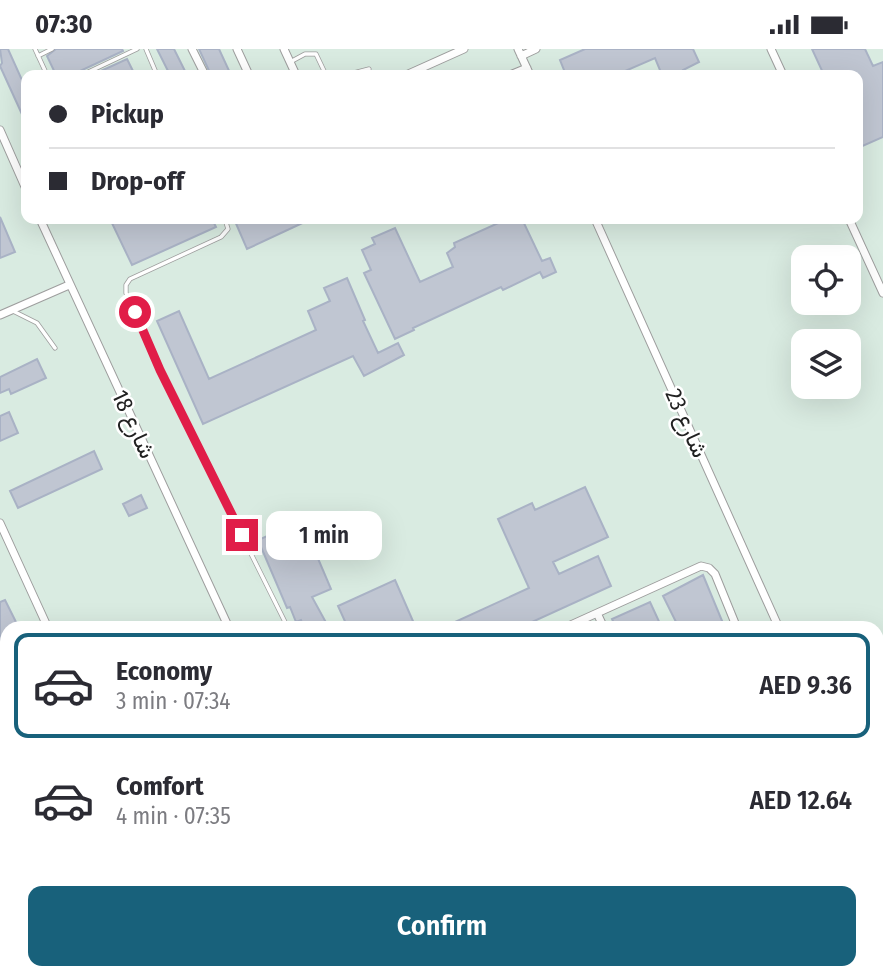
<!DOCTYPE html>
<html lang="en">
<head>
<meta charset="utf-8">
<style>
  :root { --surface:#fff; --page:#f7f7f7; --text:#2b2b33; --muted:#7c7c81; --line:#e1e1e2; --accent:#18617b }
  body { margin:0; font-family:"Fira Sans Condensed",Vazirmatn,sans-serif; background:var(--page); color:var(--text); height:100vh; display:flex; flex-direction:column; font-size:26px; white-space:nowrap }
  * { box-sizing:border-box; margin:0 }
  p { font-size:23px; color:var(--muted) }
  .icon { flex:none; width:38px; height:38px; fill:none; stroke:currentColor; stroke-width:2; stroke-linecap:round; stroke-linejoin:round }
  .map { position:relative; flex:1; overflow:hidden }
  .sheet { position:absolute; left:0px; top:572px; width:884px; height:359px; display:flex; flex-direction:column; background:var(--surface); border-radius:21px 21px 0 0; box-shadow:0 7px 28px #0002 }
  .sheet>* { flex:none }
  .banner { position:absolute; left:21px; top:21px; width:842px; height:154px; border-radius:14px; box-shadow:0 7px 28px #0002; display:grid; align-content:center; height:154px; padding:0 28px; background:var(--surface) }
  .buttons { position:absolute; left:791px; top:196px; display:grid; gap:14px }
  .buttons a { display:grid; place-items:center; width:70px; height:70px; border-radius:14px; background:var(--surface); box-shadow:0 7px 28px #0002; font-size:35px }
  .end { position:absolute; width:32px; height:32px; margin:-16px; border:9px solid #e11d48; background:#fff; box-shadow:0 0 0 4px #fff }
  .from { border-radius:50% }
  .bubble { position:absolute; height:49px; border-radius:14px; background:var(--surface); box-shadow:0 7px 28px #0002; font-size:23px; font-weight:600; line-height:49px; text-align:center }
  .banner b { display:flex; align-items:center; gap:24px; height:66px; font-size:26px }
  .banner b+b { border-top:2px solid var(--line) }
  .banner i { width:18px; height:18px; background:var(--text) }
  ul { padding:12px 0 0; list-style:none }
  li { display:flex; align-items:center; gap:21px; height:105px; margin:0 14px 10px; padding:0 14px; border:4px solid transparent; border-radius:14px }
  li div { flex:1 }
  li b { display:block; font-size:26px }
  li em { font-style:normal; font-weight:600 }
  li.active { border-color:var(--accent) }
  li>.icon { width:63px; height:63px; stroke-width:1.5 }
  .primary-button { display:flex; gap:14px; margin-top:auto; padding:14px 28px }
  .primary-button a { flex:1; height:80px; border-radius:14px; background:var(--accent); color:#fff; font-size:28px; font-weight:600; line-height:80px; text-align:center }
  .status { display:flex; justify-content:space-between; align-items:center; height:49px; padding:0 35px; background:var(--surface); direction:ltr }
  .status svg { height:19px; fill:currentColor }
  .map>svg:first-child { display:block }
</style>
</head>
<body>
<div class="status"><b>07:30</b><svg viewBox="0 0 49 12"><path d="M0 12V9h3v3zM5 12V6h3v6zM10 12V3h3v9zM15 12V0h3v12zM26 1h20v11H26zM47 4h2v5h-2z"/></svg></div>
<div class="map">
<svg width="883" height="930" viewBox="0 0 883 930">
  <rect width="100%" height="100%" fill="#e8e9f2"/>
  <path fill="#d9ebe1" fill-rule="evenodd" d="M 0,0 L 883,0 L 883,930 L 0,930 ZM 26,26 L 858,26 L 858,170 L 26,170 ZM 803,208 L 849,208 L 849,254 L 803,254 ZM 803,292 L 849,292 L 849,338 L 803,338 ZM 7,579 L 877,579 L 877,924 L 7,924 Z"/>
  <path fill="#c0c6d2" stroke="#a9b2c5" stroke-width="2" d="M 0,0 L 8,0 L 26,40 L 26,74 L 0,17 L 2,14 Z
    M 56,0 L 122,0 L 123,2 L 80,22 L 78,26 L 56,26 L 47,7 Z
    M 157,0 L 174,0 L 187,26 L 170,26 Z
    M 199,0 L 219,0 L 231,26 L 211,26 Z
    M 585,0 L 693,0 L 699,13 L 683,21 L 684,26 L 662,26 L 655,9 L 625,22 L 627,24 L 622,26 L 566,26 L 560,11 Z
    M 812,0 L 865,0 L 873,17 L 883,13 L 883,88 L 858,99 L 858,26 L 824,26 Z
    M 127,10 L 135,26 L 92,26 Z
    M 0,168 L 15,203 L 0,209 Z
    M 110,170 L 212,170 L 216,178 L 132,216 Z
    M 234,170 L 311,170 L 247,200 Z
    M 507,170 L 522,170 L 542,212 L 550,209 L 556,223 L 543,229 L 540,223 L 503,241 L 501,238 L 413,279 L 414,281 L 395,290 L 364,224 L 371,221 L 362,201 L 375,195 L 372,189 L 395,179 L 420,233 L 453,218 L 447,204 L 455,198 L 454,194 Z
    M 347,229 L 365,271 L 363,272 L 378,304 L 398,294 L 404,306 L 364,327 L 353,307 L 203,375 L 157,272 L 179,262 L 209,330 L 316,281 L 308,262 L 330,252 L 324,239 Z
    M 37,310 L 46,329 L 11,345 L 9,340 L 0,344 L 0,328 Z
    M 9,363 L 18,384 L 0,392 L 0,367 Z
    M 94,402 L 102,420 L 18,459 L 10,442 Z
    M 585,438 L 608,488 L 553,513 L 559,525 L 598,507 L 611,537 L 519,579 L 442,579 L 529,539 L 498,470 L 532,454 L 535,461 Z
    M 141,446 L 147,459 L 129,467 L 123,455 Z
    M 302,472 L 331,540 L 312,548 L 329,579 L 304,579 L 301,571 L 296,573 L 290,558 L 287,559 L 258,491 Z
    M 703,526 L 725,579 L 679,579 L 663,547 Z
    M 395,531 L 416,579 L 348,579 L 338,557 Z
    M 5,551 L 19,579 L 7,579 L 7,606 L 0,609 L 0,553 Z
    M 650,553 L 662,579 L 616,579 L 612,570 Z
    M 7,677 L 7,747 L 0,731 L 0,680 Z"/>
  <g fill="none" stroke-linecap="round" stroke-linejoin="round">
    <g stroke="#9e9e9e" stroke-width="5">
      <path id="lane" d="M 35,0 L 47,26
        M 146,0 L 157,26
        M 38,7 L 52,0
        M 292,12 L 305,5 L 316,5 L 326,26
        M 82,26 L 137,0
        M 346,26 L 369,20
        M 225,170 L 228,180 L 221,188 L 130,230 L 126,236 L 126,244 L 160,322 L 288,579
        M 13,262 L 37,274 L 55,299"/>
    </g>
    <g stroke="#9e9e9e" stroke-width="9">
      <path id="street" d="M 192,0 L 205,26
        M 237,0 L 249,26
        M 284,0 L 296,26
        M 518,0 L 530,26
        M 771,0 L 783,26
        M 521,7 L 536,0
        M 406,26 L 464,0
        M 510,26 L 527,19
        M 0,81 L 26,140
        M 40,170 L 229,579
        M 595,170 L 779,579
        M 849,170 L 883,244
        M 0,266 L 69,236
        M 0,474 L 48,579
        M 597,564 L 604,579
        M 564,579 L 701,517 L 709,519 L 715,525 L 737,579
        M 877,789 L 883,802
        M 0,881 L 7,878
        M 877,882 L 883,896
        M 0,891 L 7,906
        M 15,924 L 18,930
        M 390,924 L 393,930
        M 707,924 L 710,930
        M 566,930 L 577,924
        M 810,930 L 823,924"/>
    </g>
    <use href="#lane" stroke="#fff" stroke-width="3.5"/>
    <use href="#street" stroke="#fff" stroke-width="7"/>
  </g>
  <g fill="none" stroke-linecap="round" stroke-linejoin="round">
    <path stroke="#e11d48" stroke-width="9" d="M 135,263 L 160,321 L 242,486"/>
  </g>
  <g text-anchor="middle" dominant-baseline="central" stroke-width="5" stroke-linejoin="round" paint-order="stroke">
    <g font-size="23" fill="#212121" stroke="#fff">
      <text transform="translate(687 374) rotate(66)">شارع 23</text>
      <text transform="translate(134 375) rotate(65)">شارع 18</text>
    </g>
  </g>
</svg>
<div class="buttons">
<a><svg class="icon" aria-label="locate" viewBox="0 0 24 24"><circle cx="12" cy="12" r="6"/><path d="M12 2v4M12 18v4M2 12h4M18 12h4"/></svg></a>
<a><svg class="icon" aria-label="layers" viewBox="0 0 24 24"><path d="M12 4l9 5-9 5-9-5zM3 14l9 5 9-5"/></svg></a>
</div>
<i class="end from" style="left:135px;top:263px"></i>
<i class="end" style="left:242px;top:486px"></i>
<div class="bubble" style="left:266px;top:462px;width:116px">1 min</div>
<div class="banner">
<b><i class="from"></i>Pickup</b>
<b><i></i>Drop-off</b>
</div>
<section class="sheet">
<ul>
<li class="active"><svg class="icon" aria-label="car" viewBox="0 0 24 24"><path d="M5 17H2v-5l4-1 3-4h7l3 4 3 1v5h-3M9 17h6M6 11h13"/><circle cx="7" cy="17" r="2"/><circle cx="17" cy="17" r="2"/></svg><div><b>Economy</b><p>3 min · 07:34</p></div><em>AED 9.36</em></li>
<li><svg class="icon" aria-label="car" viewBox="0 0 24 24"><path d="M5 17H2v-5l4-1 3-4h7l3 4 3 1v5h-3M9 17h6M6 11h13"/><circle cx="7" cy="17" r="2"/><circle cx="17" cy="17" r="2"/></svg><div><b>Comfort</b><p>4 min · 07:35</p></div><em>AED 12.64</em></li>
</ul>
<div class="primary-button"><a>Confirm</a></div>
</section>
</div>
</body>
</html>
